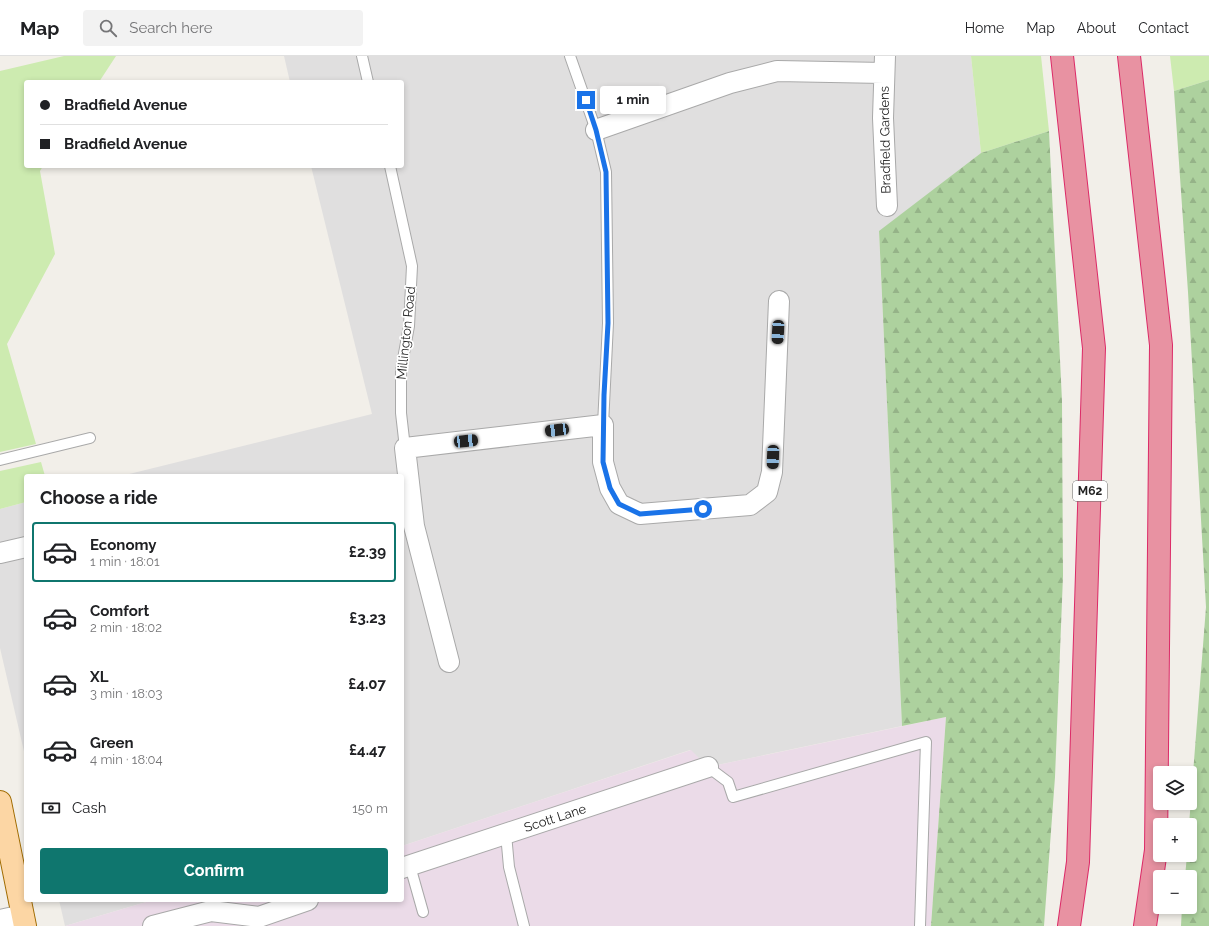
<!DOCTYPE html>
<html lang="en">
<head>
<meta charset="utf-8">
<style>
  :root { --surface:#fff; --page:#f2f2f2; --text:#202124; --muted:#757577; --line:#e0e0e0; --accent:#0f766e }
  body { margin:0; font-family:Raleway,sans-serif; background:var(--page); color:var(--text); height:100vh; display:flex; flex-direction:column; font-size:15px; white-space:nowrap }
  * { box-sizing:border-box; margin:0 }
  p { font-size:13px; color:var(--muted) }
  .icon { flex:none; width:22px; height:22px; fill:none; stroke:currentColor; stroke-width:2; stroke-linecap:round; stroke-linejoin:round }
  .map { position:relative; flex:1; overflow:hidden }
  .panel { position:absolute; left:24px; top:418px; width:380px; height:428px; display:flex; flex-direction:column; background:var(--surface); border-radius:4px; box-shadow:0 2px 6px #0003 }
  .panel>* { flex:none }
  .guide { position:absolute; left:24px; top:24px; width:380px; height:88px; border-radius:4px; box-shadow:0 2px 6px #0003; display:grid; align-content:center; height:88px; padding:0 16px; background:var(--surface) }
  .controls { position:absolute; left:1153px; top:710px; display:grid; gap:8px }
  .controls a { display:grid; place-items:center; width:44px; height:44px; border-radius:4px; background:var(--surface); box-shadow:0 2px 6px #0003; font-size:20px }
  .end { position:absolute; width:18px; height:18px; margin:-9px; border:5px solid #1a73e8; background:#fff; box-shadow:0 0 0 2px #fff }
  .from { border-radius:50% }
  .bubble { position:absolute; height:28px; border-radius:4px; background:var(--surface); box-shadow:0 2px 6px #0003; font-size:13px; font-weight:700; line-height:28px; text-align:center }
  .car { position:absolute; width:12px; height:24px; margin:-12px -6px; border-radius:5px; box-shadow:0 0 3px 1px #0007; background:linear-gradient(#222 24%,#8ab4d8 0 40%,#222 0 76%,#8ab4d8 0 86%,#222 0) }
  .guide b { display:flex; align-items:center; gap:14px; height:38px; font-size:15px }
  .guide b+b { border-top:1px solid var(--line) }
  .guide i { width:10px; height:10px; background:var(--text) }
  ul { padding:0; list-style:none }
  li { display:flex; align-items:center; gap:12px; height:60px; margin:0 8px 6px; padding:0 8px; border:2px solid transparent; border-radius:4px }
  li div { flex:1 }
  li b { display:block; font-size:15px }
  li em { font-style:normal; font-weight:700 }
  li.on { border-color:var(--accent) }
  li>.icon { width:36px; height:36px; stroke-width:1.5 }
  h2 { padding:0 16px; font-size:18px; line-height:48px }
  .pay { display:flex; align-items:center; gap:10px; height:44px; padding:0 16px; font-size:15px }
  .pay p { margin-inline-start:auto }
  .button { display:flex; gap:8px; margin-top:auto; padding:8px 16px }
  .button a { flex:1; height:46px; border-radius:4px; background:var(--accent); color:#fff; font-size:16px; font-weight:700; line-height:46px; text-align:center }
  header { display:flex; align-items:center; gap:24px; box-sizing:border-box; height:56px; padding:0 20px; background:var(--surface); border-bottom:1px solid var(--line) }
  header strong { font-size:19px }
  nav { display:flex; gap:22px; margin-inline-start:auto; font-size:14px }
  .search { width:280px; height:36px; background:var(--page); display:flex; align-items:center; gap:10px; box-sizing:border-box; padding:0 14px; border-radius:4px; color:var(--muted); font-size:15px }
  .map>svg:first-child { display:block }
</style>
</head>
<body>
<header>
<strong>Map</strong>
<div class="search"><svg class="icon" aria-label="search" viewBox="0 0 24 24"><circle cx="10" cy="10" r="6"/><path d="M15 15l6 6"/></svg>Search here</div>
<nav><a>Home</a><a>Map</a><a>About</a><a>Contact</a></nav>
</header>
<div class="map">
<svg width="1209" height="870" viewBox="0 0 1209 870">
  <defs>
    <pattern id="forest-firs" width="22" height="20" patternUnits="userSpaceOnUse"><rect width="22" height="20" fill="#add19e"/><path d="M5 1l3.5 6h-7zM16 11l3.5 6h-7z" fill="#95b388"/></pattern>
  </defs>
  <rect width="100%" height="100%" fill="#f2efe9"/>
  <path fill="#e0dfdf" d="M 284,0 L 971,0 L 981,97 L 879,176 L 902,670 L 708,711 L 690,694 L 402,790 L 402,420 L 121,420 L 372,358 L 311,110 L 402,110 L 402,26 L 290,26 Z
    M 26,446 L 26,704 L 0,592 L 0,453 Z
    M 59,844 L 153,844 L 65,870 Z"/>
  <path fill="#ebdbe8" d="M 946,661 L 931,870 L 65,870 L 153,844 L 402,844 L 402,790 L 691,694 L 708,711 Z"/>
  <path fill="#cdebb0" d="M 64,0 L 116,0 L 99,26 L 26,26 L 26,110 L 43,110 L 40,115 L 55,198 L 7,288 L 36,388 L 0,396 L 0,15 Z
    M 971,0 L 1041,0 L 1049,75 L 981,97 Z
    M 1170,0 L 1209,0 L 1209,24 L 1174,35 Z
    M 41,406 L 45,420 L 26,420 L 26,446 L 0,453 L 0,415 Z"/>
  <path fill="url(#forest-firs)" d="M 1209,24 L 1209,870 L 1181,870 L 1182,851 L 1190,851 L 1190,821 L 1185,821 L 1187,799 L 1190,799 L 1189,769 L 1206,551 L 1188,236 L 1174,35 Z
    M 1049,75 L 1062,345 L 1063,520 L 1055,721 L 1044,870 L 931,870 L 946,661 L 902,670 L 879,175 L 981,97 Z"/>
  <g fill="none" stroke-linecap="round" stroke-linejoin="round">
    <g stroke="#a9a9a9" stroke-width="12">
      <path id="service" d="M 362,0 L 368,26
        M 570,0 L 596,74 L 606,116 L 608,267 L 603,369
        M 390,110 L 412,210 L 409,270 L 401,314 L 401,357 L 405,392
        M 0,404 L 90,382
        M 708,711 L 728,726 L 733,741 L 926,686 L 920,870
        M 506,778 L 509,811 L 524,870
        M 410,810 L 423,856"/>
    </g>
    <g stroke="#a9a9a9" stroke-width="22">
      <path id="minor" d="M 885,0 L 883,62 L 887,150
        M 596,74 L 730,27 L 777,15 L 884,17
        M 0,497 L 26,491
        M 449,606 L 414,470 L 405,392 L 603,369 L 603,406 L 610,432 L 619,448 L 640,458 L 750,449 L 767,436 L 772,416 L 779,245
        M 402,812 L 708,711
        M 0,864 L 23,859
        M 153,870 L 211,855 L 259,861 L 308,844"/>
    </g>
    <g stroke="#a06b00" stroke-width="24">
      <path id="primary" d="M 0,746 L 25,870"/>
    </g>
    <g stroke="#dc2a67" stroke-width="24">
      <path id="motorway" d="M 1062,0 L 1094,292 L 1078,806 L 1069,870
        M 1129,0 L 1161,289 L 1156,794 L 1145,870"/>
    </g>
    <use href="#service" stroke="#fff" stroke-width="10"/>
    <use href="#minor" stroke="#fff" stroke-width="20"/>
    <use href="#primary" stroke="#fcd6a4" stroke-width="22"/>
    <use href="#motorway" stroke="#e892a2" stroke-width="22"/>
  </g>
  <g fill="none" stroke-linecap="round" stroke-linejoin="round">
    <path stroke="#1a73e8" stroke-width="5" d="M 586,44 L 596,74 L 606,116 L 608,267 L 604,339 L 603,406 L 610,432 L 619,448 L 640,458 L 703,453"/>
  </g>
  <g text-anchor="middle" dominant-baseline="central" stroke-width="3.5" stroke-linejoin="round" paint-order="stroke">
    <rect fill="#fff" stroke="#646464" stroke-width="1" x="1073" y="425" width="34" height="20" rx="3"/>
    <g font-size="12" font-weight="bold" fill="#222">
      <text x="1090" y="435">M62</text>
    </g>
    <g font-size="13" fill="#222" stroke="#fff">
      <text transform="translate(885 84) rotate(-91)">Bradfield Gardens</text>
      <text transform="translate(406 277) rotate(-84)">Millington Road</text>
      <text transform="translate(555 762) rotate(-18)">Scott Lane</text>
    </g>
  </g>
</svg>
<div class="controls">
<a><svg class="icon" aria-label="layers" viewBox="0 0 24 24"><path d="M12 4l9 5-9 5-9-5zM3 14l9 5 9-5"/></svg></a>
<a>+</a>
<a>−</a>
</div>
<i class="end from" style="left:703px;top:453px"></i>
<i class="end" style="left:586px;top:44px"></i>
<div class="bubble" style="left:600px;top:30px;width:66px">1 min</div>
<i class="car" style="left:778px;top:276px;rotate:183deg"></i>
<i class="car" style="left:557px;top:374px;rotate:263deg"></i>
<i class="car" style="left:466px;top:385px;rotate:84deg"></i>
<i class="car" style="left:773px;top:401px;rotate:182deg"></i>
<div class="guide">
<b><i class="from"></i>Bradfield Avenue</b>
<b><i></i>Bradfield Avenue</b>
</div>
<section class="panel">
<h2>Choose a ride</h2>
<ul>
<li class="on"><svg class="icon" aria-label="car" viewBox="0 0 24 24"><path d="M5 17H2v-5l4-1 3-4h7l3 4 3 1v5h-3M9 17h6M6 11h13"/><circle cx="7" cy="17" r="2"/><circle cx="17" cy="17" r="2"/></svg><div><b>Economy</b><p>1 min · 18:01</p></div><em>£2.39</em></li>
<li><svg class="icon" aria-label="car" viewBox="0 0 24 24"><path d="M5 17H2v-5l4-1 3-4h7l3 4 3 1v5h-3M9 17h6M6 11h13"/><circle cx="7" cy="17" r="2"/><circle cx="17" cy="17" r="2"/></svg><div><b>Comfort</b><p>2 min · 18:02</p></div><em>£3.23</em></li>
<li><svg class="icon" aria-label="car" viewBox="0 0 24 24"><path d="M5 17H2v-5l4-1 3-4h7l3 4 3 1v5h-3M9 17h6M6 11h13"/><circle cx="7" cy="17" r="2"/><circle cx="17" cy="17" r="2"/></svg><div><b>XL</b><p>3 min · 18:03</p></div><em>£4.07</em></li>
<li><svg class="icon" aria-label="car" viewBox="0 0 24 24"><path d="M5 17H2v-5l4-1 3-4h7l3 4 3 1v5h-3M9 17h6M6 11h13"/><circle cx="7" cy="17" r="2"/><circle cx="17" cy="17" r="2"/></svg><div><b>Green</b><p>4 min · 18:04</p></div><em>£4.47</em></li>
</ul>
<div class="pay"><svg class="icon" aria-label="cash" viewBox="0 0 24 24"><path d="M3 7h18v10H3z"/><circle cx="12" cy="12" r="2"/></svg>Cash<p>150 m</p></div>
<div class="button"><a>Confirm</a></div>
</section>
</div>
</body>
</html>
